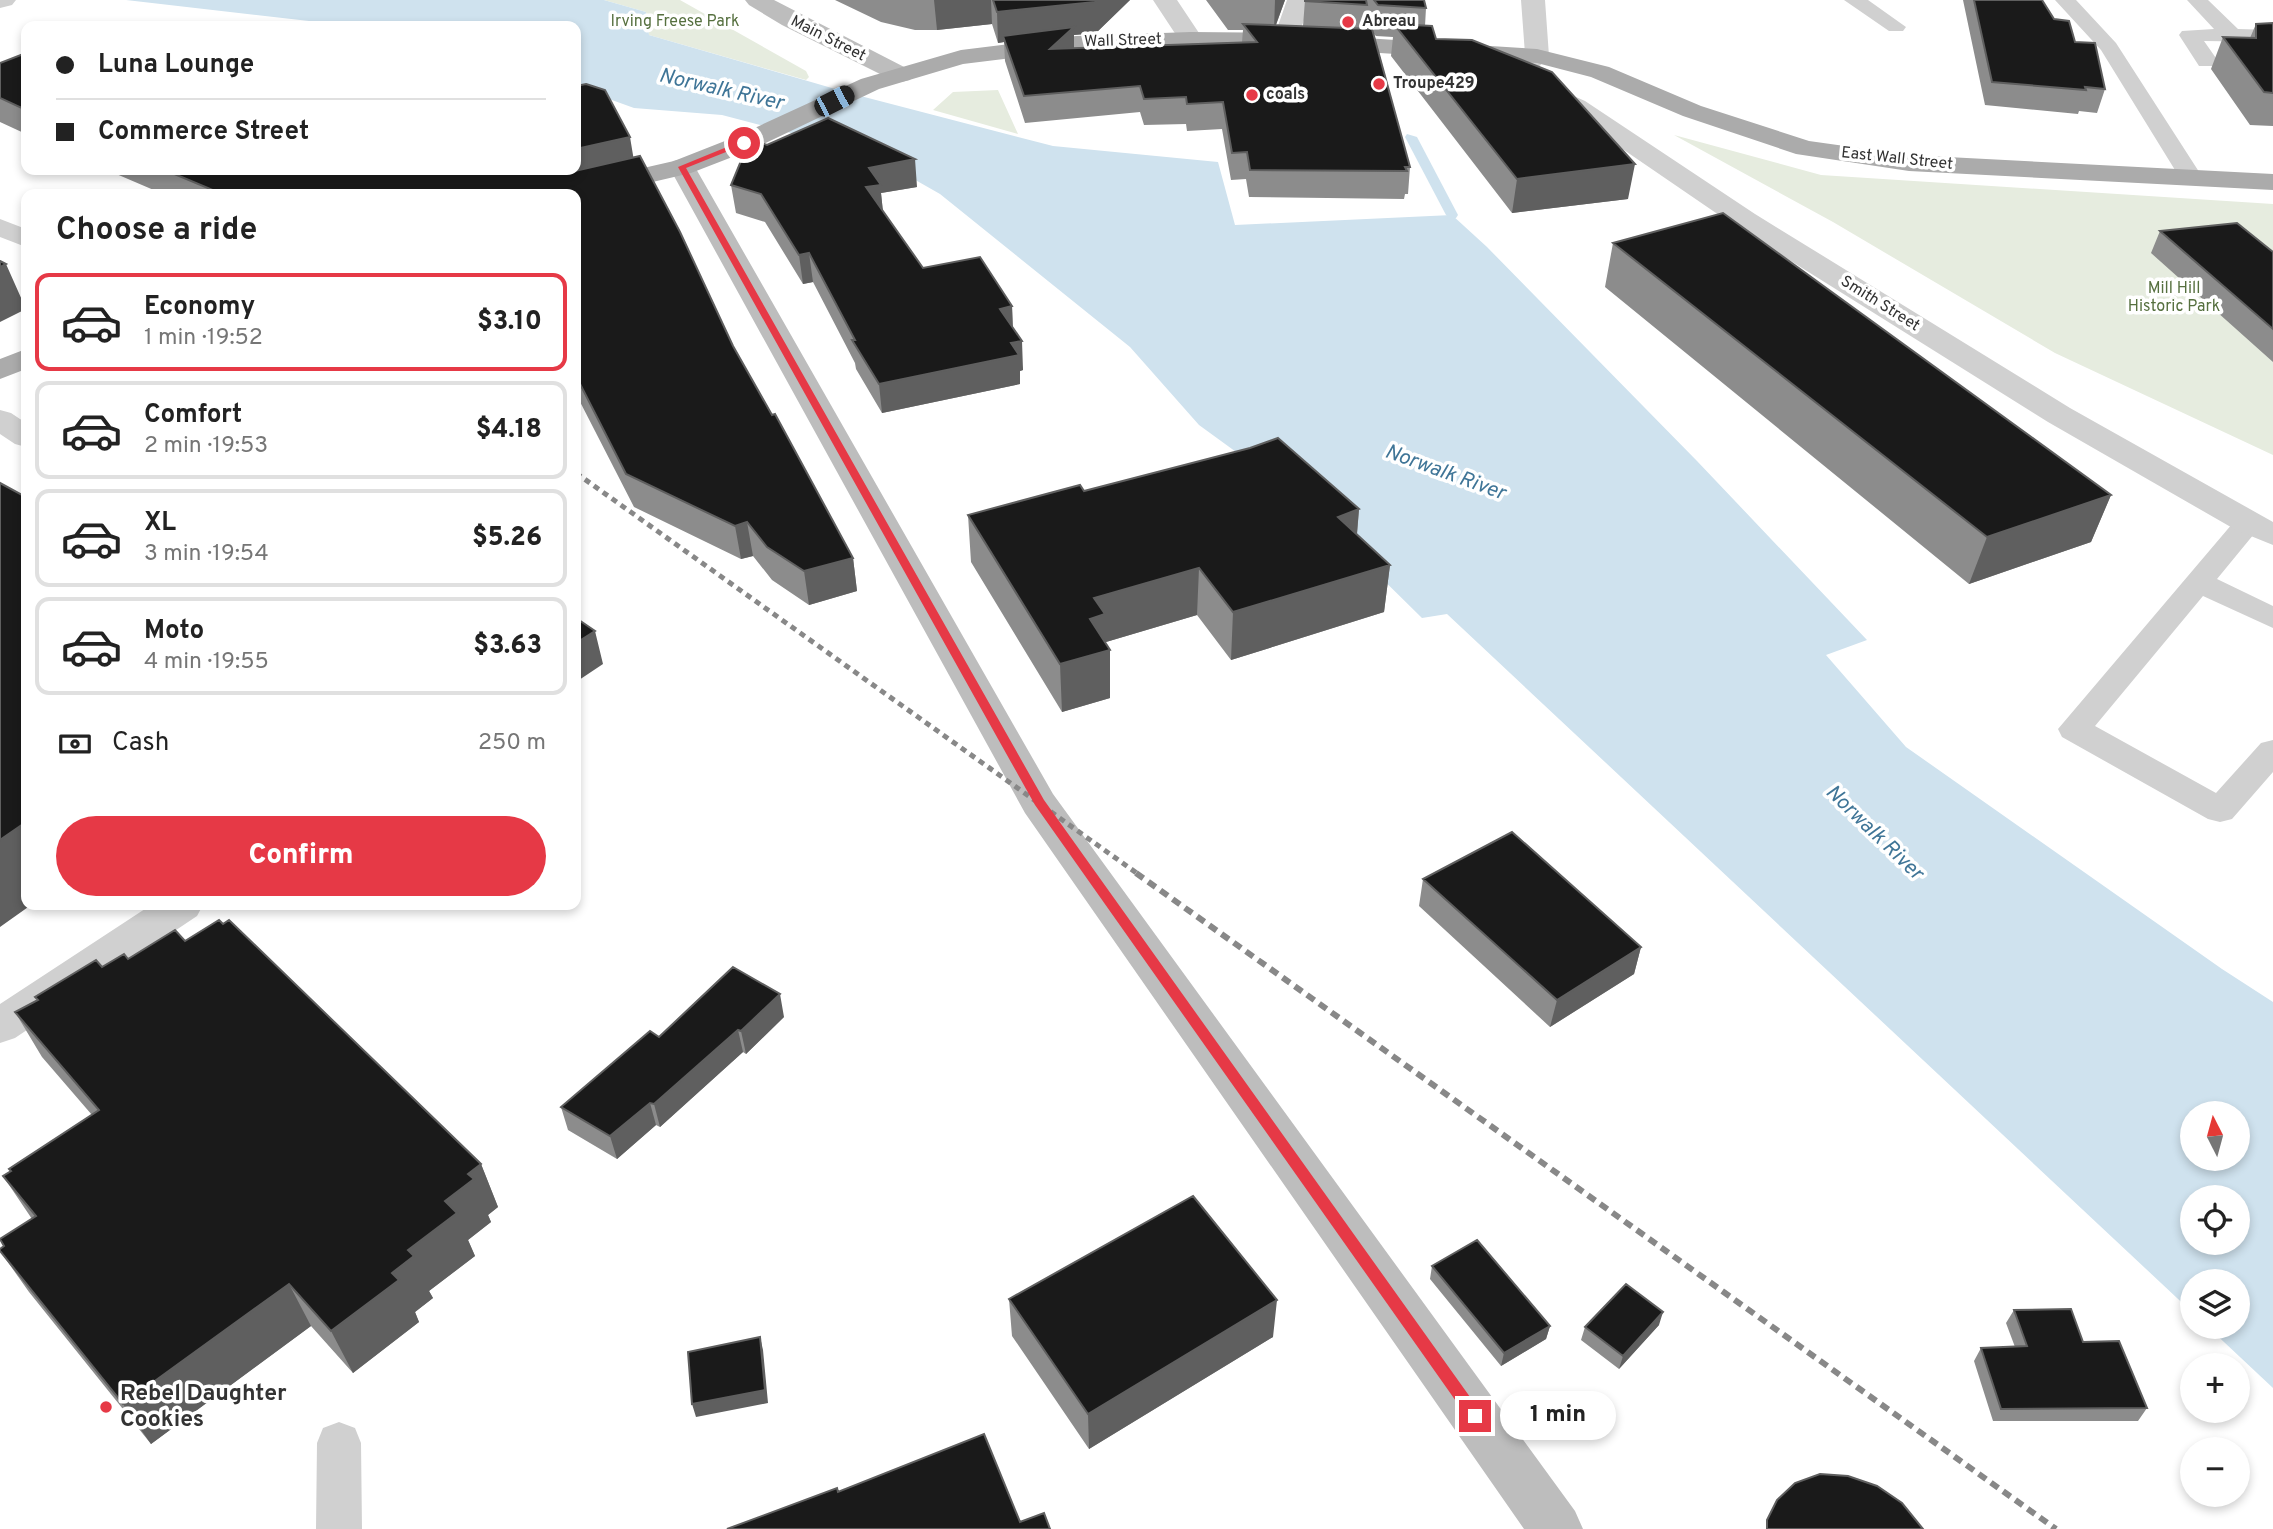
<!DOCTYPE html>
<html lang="en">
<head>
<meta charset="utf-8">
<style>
  :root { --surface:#fff; --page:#f6f6f6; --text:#222; --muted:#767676; --line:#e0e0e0; --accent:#e63946 }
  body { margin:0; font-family:Overpass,sans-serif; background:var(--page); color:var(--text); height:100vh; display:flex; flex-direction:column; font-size:26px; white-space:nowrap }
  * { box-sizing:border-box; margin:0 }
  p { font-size:23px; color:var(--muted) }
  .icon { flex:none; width:38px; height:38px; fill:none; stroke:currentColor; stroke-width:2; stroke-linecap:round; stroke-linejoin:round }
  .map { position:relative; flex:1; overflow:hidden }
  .panel { position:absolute; left:21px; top:189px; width:560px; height:721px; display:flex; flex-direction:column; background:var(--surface); border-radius:14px; box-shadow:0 4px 10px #0003 }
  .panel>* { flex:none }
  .hud { position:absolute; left:21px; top:21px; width:560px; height:154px; border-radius:14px; box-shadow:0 4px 10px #0003; display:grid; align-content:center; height:154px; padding:0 35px; background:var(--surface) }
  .needle { width:46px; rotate:354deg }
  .controls { position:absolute; left:2180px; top:1101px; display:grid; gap:14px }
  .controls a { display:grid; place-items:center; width:70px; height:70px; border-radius:50%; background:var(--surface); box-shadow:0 4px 10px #0003; font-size:35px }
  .end { position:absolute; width:32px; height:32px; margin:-16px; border:9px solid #e63946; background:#fff; box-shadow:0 0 0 4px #fff }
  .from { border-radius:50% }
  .bubble { position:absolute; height:49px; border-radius:24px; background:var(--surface); box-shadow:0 4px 10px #0003; font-size:23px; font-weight:800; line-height:49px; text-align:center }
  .car { position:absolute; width:21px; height:42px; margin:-21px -10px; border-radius:9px; box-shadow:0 0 5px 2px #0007; background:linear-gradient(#222 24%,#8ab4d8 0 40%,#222 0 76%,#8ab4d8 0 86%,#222 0) }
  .hud b { display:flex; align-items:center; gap:24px; height:66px; font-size:26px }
  .hud b+b { border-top:2px solid var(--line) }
  .hud i { width:18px; height:18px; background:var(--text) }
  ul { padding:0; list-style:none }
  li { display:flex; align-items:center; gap:21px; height:98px; margin:0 14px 10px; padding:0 21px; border:4px solid var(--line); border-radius:14px }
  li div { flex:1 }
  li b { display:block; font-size:26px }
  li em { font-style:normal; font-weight:800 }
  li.active { border-color:var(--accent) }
  li>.icon { width:63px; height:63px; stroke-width:1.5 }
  h2 { padding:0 35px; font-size:32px; line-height:84px }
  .pay { display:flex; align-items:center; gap:18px; height:77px; padding:0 35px; font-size:26px }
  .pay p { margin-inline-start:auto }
  .button { display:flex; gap:14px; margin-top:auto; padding:14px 35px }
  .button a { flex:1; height:80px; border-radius:42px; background:var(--accent); color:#fff; font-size:28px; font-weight:800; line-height:80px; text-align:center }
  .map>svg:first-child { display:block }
</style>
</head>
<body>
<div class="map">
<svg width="2273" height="1529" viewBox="0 0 2273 1529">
  <rect width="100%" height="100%" fill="#fff"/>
  <path fill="#e6ecdf" d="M 604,0 L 680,0 L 806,71 L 809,77 L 806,80 L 649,35 L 646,12 Z
    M 998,90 L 1018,134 L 933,110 L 953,92 Z
    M 1674,135 L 1821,175 L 2273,204 L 2273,455 L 2055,353 L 1833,222 Z"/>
  <path fill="#cfe2ee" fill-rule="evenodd" d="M 126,0 L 604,0 L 646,12 L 649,35 L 849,93 L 1053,146 L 1218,162 L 1235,225 L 1452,215 L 1487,247 L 1697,461 L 1867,640 L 1826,655 L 1906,747 L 2222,969 L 2273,1002 L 2273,1388 L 2208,1327 L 2238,1326 L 2238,1281 L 2193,1281 L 2193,1313 L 1447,614 L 1422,618 L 1359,556 L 1265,473 L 1199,425 L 1130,347 L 940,194 L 868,153 L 722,115 L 634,108 L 576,87 L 576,26 L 353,26 ZM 2193,1113 L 2238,1113 L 2238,1158 L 2193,1158 ZM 2193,1197 L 2238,1197 L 2238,1242 L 2193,1242 Z"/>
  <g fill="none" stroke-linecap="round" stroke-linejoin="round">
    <path fill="#cfe2ee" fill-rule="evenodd" d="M 1407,134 L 1417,137 L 1458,215 L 1456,218 L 1452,219 L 1446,215 L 1405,137 Z"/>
    <path fill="#d0d0d0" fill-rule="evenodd" d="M 1844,0 L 1868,0 L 1906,27 L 1903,31 L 1889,31 Z
      M 2055,0 L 2076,0 L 2116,43 L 2203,178 L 2199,183 L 2183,183 L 2101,50 Z
      M 2187,0 L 2208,0 L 2238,29 L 2273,30 L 2273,42 L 2204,41 L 2218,61 L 2215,66 L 2199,66 L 2179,35 L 2182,31 L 2214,29 Z
      M 2248,514 L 2258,517 L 2263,523 L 2217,579 L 2273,606 L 2273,628 L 2203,596 L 2095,726 L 2216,793 L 2261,743 L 2273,740 L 2273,772 L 2232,819 L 2220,822 L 2208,819 L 2062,737 L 2058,729 L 2238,517 Z
      M 339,1422 L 355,1428 L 361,1443 L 362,1529 L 316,1529 L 317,1443 L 323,1428 Z"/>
    <path fill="#d0d0d0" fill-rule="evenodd" d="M 0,0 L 16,0 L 12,5 L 0,8 Z
      M 1153,0 L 1177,0 L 1203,39 L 1200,44 L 1191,46 L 1182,44 Z
      M 1287,0 L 1311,0 L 1297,40 L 1294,45 L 1285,47 L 1276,45 L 1273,40 Z
      M 1521,0 L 1545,0 L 1549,56 L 1532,74 L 1540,81 L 1585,101 L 1755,214 L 2070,408 L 2273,522 L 2273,545 L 2236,530 L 2048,422 L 1735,226 L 1567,111 L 1522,91 L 1506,74 L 1525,54 Z
      M 0,219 L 26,229 L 26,247 L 0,237 Z
      M 0,410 L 11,413 L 26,423 L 26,447 L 15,444 L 0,434 Z
      M 151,905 L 203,905 L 197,916 L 15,1038 L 0,1043 L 0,1004 Z"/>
    <path fill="#bdbdbd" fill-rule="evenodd" d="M 745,0 L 774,0 L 910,70 L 913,75 L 910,80 L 901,82 L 892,80 L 782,25 L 749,5 Z
      M 682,159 L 691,161 L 695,167 L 1053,794 L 1575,1511 L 1583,1529 L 1524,1529 L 1025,813 L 669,167 L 673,161 Z"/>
    <path fill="#ababab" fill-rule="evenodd" d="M 1191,32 L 1285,33 L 1537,49 L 1609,67 L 1701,106 L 1809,141 L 1909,155 L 2273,174 L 2273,190 L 1909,171 L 1796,154 L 1683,116 L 1591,77 L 1537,63 L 1285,47 L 1191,46 L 1076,50 L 963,64 L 879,89 L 753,149 L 691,173 L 576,200 L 576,194 L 552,194 L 556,188 L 674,161 L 735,137 L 861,79 L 961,50 L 1076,36 Z
      M 26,349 L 26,369 L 0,379 L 0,359 Z"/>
    <path stroke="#888" stroke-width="5" stroke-dasharray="6 5" stroke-linecap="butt" d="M 576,473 L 1138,874"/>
    <path stroke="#888" stroke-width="6" stroke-dasharray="9 6" stroke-linecap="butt" d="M 1136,873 L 2056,1529"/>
  </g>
  <path fill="#8c8c8c" d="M 835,0 L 1130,0 L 1096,33 L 1074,35 L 1074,48 L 1242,42 L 1243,30 L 1228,30 L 1206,0 L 1285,0 L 1276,25 L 1303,26 L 1305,0 L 1424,0 L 1426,8 L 1425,26 L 1436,39 L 1628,199 L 1512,213 L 1391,56 L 1393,37 L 1376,36 L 1374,34 L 1410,167 L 1408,194 L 1405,194 L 1404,199 L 1249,197 L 1246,179 L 1231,180 L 1222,129 L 1187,131 L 1186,124 L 1144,125 L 1140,112 L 1025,123 L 1005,61 L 1004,42 L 998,43 L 992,24 L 937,30 L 915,30 L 881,22 Z
    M 1963,0 L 2042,0 L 2054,19 L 2075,42 L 2105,89 L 2097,113 L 2079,111 L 2078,114 L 1985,105 Z
    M 2273,23 L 2273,126 L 2250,125 L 2211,69 L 2223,37 L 2250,38 L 2256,24 Z
    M 26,53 L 26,134 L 0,122 L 0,63 Z
    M 767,145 L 917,187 L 881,193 L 883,212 L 923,268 L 1012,306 L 1013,328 L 1023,370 L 1020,371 L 1020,384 L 882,413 L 856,369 L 855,363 L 813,282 L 803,284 L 765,222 L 736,213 L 731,185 Z
    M 634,158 L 733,346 L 853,558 L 857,591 L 809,605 L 772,580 L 753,556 L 741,559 L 634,507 L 576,394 L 576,194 L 163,194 L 107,170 L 576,170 Z
    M 2160,231 L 2273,252 L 2273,362 L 2151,253 Z
    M 1613,243 L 2111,495 L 2091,542 L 1969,584 L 1605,287 Z
    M 1084,491 L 1359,509 L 1357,535 L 1390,565 L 1384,612 L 1231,660 L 1197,615 L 1106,642 L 1110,698 L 1062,712 L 971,562 L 968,515 Z
    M 1423,879 L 1641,947 L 1634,974 L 1550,1027 L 1419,906 Z
    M 185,941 L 481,1164 L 498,1207 L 488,1215 L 491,1222 L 468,1240 L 475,1256 L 429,1291 L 433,1298 L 415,1312 L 419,1322 L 353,1373 L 311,1326 L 151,1444 L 29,1292 L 0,1251 L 32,1219 L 3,1176 L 92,1115 L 42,1057 L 15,1012 L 102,967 Z
    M 784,1017 L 746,1054 L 743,1052 L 660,1127 L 656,1125 L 617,1159 L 568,1130 L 561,1107 L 659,1037 Z
    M 1432,1266 L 1550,1326 L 1546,1339 L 1501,1366 L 1430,1279 Z
    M 1009,1299 L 1273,1337 L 1089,1449 L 1012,1336 Z
    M 2014,1310 L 2083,1342 L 2147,1408 L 2138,1421 L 1993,1421 L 1974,1361 L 1981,1348 L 2015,1347 L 2006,1323 Z
    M 1659,1325 L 1619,1369 L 1581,1340 L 1585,1327 Z"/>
  <path fill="#5f5f5f" d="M 934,0 L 991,0 L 992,24 L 937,30 Z
    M 1097,0 L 1130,0 L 1096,33 L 1074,35 L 1074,53 L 1051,75 L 1003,36 L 1004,42 L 998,43 L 997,12 Z
    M 1275,0 L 1285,0 L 1274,30 Z
    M 630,137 L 635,167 L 555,185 L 544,170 L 576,170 L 576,149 Z
    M 915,159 L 917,187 L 881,193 L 883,212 L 866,187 L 869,168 Z
    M 1635,164 L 1628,199 L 1512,213 L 1517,179 Z
    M 809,253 L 813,282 L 803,284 L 799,255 Z
    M 6,264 L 26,309 L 0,322 L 0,267 Z
    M 1012,306 L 1013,335 L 1000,309 Z
    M 1022,341 L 1023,370 L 1020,371 L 1020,384 L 882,413 L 879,384 L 1011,343 Z
    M 2111,495 L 2091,542 L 1969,584 L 1987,537 Z
    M 1359,509 L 1355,556 L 1338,517 Z
    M 747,522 L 753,556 L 741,559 L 735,526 Z
    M 853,558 L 857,591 L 809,605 L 804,571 Z
    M 1390,565 L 1384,612 L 1231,660 L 1233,612 Z
    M 1199,568 L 1197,615 L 1106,642 L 1106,651 L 1110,650 L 1110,698 L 1062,712 L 1060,664 L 1090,619 L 1094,598 Z
    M 576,611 L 583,639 L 595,631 L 603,664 L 576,682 Z
    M 26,822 L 26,905 L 31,905 L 0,927 L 0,840 Z
    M 1641,947 L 1634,974 L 1550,1027 L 1557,1000 Z
    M 780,994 L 784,1017 L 746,1054 L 741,1031 Z
    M 738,1030 L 743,1052 L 660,1127 L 654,1104 Z
    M 650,1103 L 656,1125 L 617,1159 L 610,1136 Z
    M 481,1164 L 498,1207 L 488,1215 L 491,1222 L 468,1240 L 475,1256 L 429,1291 L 433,1298 L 415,1312 L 419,1322 L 353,1373 L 331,1331 L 392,1273 L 445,1201 L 468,1174 Z
    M 289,1284 L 311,1326 L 151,1444 L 123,1404 Z
    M 1277,1300 L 1273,1337 L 1089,1449 L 1088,1414 Z
    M 1663,1312 L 1659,1325 L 1619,1369 L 1623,1356 Z
    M 1550,1326 L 1546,1339 L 1501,1366 L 1504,1353 Z
    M 760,1337 L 763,1350 L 768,1403 L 696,1417 L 692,1404 Z"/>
  <path fill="#1a1a1a" stroke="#5f5f5f" stroke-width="2" d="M 993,0 L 1097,0 L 1095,2 L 997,12 Z
    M 1305,0 L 1366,0 L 1367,5 L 1305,1 Z
    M 1374,0 L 1424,0 L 1426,8 L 1378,5 Z
    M 1974,0 L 2042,0 L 2054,19 L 2069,21 L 2075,42 L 2095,43 L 2105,89 L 2085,87 L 2086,90 L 1992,82 Z
    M 2273,23 L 2273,93 L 2264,92 L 2223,37 L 2256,38 L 2256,24 Z
    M 1243,24 L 1372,29 L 1410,167 L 1405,167 L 1407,171 L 1250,170 L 1247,152 L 1232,153 L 1223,102 L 1187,104 L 1186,97 L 1144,99 L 1140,86 L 1024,96 L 1003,36 L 1074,27 L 1050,49 L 1257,42 Z
    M 1394,24 L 1432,26 L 1436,39 L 1472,40 L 1552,72 L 1635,164 L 1517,179 Z
    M 26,53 L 26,110 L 0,98 L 0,63 Z
    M 586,84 L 605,90 L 630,137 L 576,149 L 576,86 Z
    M 828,118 L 915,159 L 869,168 L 881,185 L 866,187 L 923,268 L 980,257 L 1012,306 L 1000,309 L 1022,341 L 1011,343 L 1019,355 L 879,384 L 852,340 L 855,340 L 809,253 L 799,255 L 761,194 L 731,185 L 750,139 L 767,145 Z
    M 640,156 L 680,232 L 733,346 L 772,415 L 775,414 L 853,558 L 804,571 L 767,547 L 747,522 L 735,526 L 626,474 L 576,376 L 576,194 L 222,194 L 165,170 L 569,170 L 570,172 Z
    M 1723,213 L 2111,495 L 1987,537 L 1613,243 Z
    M 2237,223 L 2273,252 L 2273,329 L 2160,231 Z
    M 0,261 L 6,264 L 0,267 Z
    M 1278,438 L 1359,509 L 1338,517 L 1390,565 L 1233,612 L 1199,568 L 1094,598 L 1105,614 L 1090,619 L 1110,650 L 1060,664 L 968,515 L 1080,485 L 1084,491 L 1250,448 Z
    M 0,483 L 26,497 L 26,822 L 0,840 Z
    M 576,618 L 595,631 L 576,643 Z
    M 1512,832 L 1641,947 L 1557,1000 L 1423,879 Z
    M 219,920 L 223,924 L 229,920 L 481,1164 L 468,1174 L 474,1179 L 445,1201 L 457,1213 L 408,1250 L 414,1256 L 392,1273 L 399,1280 L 331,1331 L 289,1284 L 123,1404 L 0,1251 L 0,1249 L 4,1246 L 0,1239 L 36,1216 L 3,1176 L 11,1171 L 9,1169 L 99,1110 L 15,1012 L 38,1000 L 35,997 L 96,960 L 102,967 L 124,954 L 128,959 L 175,930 L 185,941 Z
    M 733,967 L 780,994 L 741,1031 L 738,1030 L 654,1104 L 650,1103 L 610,1136 L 561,1107 L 650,1031 L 659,1037 Z
    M 1193,1196 L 1277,1300 L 1088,1414 L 1009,1299 Z
    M 1477,1240 L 1550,1326 L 1504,1353 L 1432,1266 Z
    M 1626,1284 L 1663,1312 L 1623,1356 L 1585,1327 Z
    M 2071,1309 L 2083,1342 L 2119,1341 L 2147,1408 L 2001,1409 L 1981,1348 L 2027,1346 L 2014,1310 Z
    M 760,1337 L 765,1390 L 692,1404 L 688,1352 Z
    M 984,1434 L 1020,1522 L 1044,1513 L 1050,1529 L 727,1529 L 837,1488 L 838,1492 Z
    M 1820,1474 L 1848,1476 L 1877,1486 L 1902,1503 L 1923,1529 L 1767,1529 L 1767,1520 L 1777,1500 L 1795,1483 Z"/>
  <path fill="#e63946" d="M 744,140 L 746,144 L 686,168 L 1044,800 L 1480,1411 L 1483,1416 L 1480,1421 L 1470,1421 L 1035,805 L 678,167 Z"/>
  <g fill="#e63946" stroke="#fff" stroke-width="2.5">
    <circle cx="1348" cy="22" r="7"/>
    <circle cx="1379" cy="84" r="7"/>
    <circle cx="1252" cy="95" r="7"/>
    <circle cx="106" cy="1407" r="7"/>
  </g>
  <g text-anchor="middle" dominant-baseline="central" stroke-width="7" stroke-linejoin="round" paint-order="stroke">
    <g font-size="16" fill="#56703f" stroke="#fff">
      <text x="675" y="22">Irving Freese Park</text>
      <text x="2174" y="289">Mill Hill<tspan x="2174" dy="18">Historic Park</tspan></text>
    </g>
    <g font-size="16" font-weight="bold" fill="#333" stroke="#fff" text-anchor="start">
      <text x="1362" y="22">Abreau</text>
      <text x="1393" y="84">Troupe429</text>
      <text x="1266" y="95">coals</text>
    </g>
    <g font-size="16" fill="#333" stroke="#fff">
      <text transform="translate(828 39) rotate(27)">Main Street</text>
      <text transform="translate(1123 41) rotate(-2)">Wall Street</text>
      <text transform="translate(1897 159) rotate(6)">East Wall Street</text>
      <text transform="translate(1880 304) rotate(32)">Smith Street</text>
    </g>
    <g font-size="21" font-style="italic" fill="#3f7597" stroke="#fff">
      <text transform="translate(721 90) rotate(13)">Norwalk River</text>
      <text transform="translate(1445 473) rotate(20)">Norwalk River</text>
      <text transform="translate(1874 833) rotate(44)">Norwalk River</text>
    </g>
    <g font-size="23" font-weight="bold" fill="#333" stroke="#fff" text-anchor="start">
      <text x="120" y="1394">Rebel Daughter<tspan x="120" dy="26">Cookies</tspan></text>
    </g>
  </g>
</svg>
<div class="controls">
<a><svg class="needle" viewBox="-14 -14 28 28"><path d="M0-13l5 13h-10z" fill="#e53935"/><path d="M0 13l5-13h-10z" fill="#767676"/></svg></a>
<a><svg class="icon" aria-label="locate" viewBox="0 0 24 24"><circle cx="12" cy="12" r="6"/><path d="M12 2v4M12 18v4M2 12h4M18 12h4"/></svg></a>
<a><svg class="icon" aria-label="layers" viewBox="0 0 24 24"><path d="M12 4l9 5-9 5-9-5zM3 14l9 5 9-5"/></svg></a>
<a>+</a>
<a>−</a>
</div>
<i class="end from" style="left:744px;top:143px"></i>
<i class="end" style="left:1475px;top:1416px"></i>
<div class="bubble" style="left:1500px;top:1391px;width:116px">1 min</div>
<i class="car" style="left:834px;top:101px;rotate:63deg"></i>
<div class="hud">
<b><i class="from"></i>Luna Lounge</b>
<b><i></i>Commerce Street</b>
</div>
<section class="panel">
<h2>Choose a ride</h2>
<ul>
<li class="active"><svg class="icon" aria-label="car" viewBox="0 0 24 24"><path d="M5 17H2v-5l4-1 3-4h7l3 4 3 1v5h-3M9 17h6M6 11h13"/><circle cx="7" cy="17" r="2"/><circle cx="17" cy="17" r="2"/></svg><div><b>Economy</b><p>1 min · 19:52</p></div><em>$3.10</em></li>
<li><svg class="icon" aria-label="car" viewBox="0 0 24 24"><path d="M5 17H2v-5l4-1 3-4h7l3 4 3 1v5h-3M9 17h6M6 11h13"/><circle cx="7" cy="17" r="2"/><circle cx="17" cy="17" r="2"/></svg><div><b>Comfort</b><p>2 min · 19:53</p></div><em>$4.18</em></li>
<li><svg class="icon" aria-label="car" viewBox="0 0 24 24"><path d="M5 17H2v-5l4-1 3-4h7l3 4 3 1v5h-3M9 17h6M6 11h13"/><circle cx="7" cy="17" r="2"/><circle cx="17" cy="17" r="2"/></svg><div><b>XL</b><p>3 min · 19:54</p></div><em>$5.26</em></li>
<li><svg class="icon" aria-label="car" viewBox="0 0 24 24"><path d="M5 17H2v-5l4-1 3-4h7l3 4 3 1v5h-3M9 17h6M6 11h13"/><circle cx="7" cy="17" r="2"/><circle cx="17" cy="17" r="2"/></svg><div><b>Moto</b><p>4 min · 19:55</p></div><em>$3.63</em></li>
</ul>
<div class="pay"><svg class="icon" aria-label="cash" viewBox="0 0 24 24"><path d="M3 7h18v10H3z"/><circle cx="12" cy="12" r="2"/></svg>Cash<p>250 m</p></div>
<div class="button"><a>Confirm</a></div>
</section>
</div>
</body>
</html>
